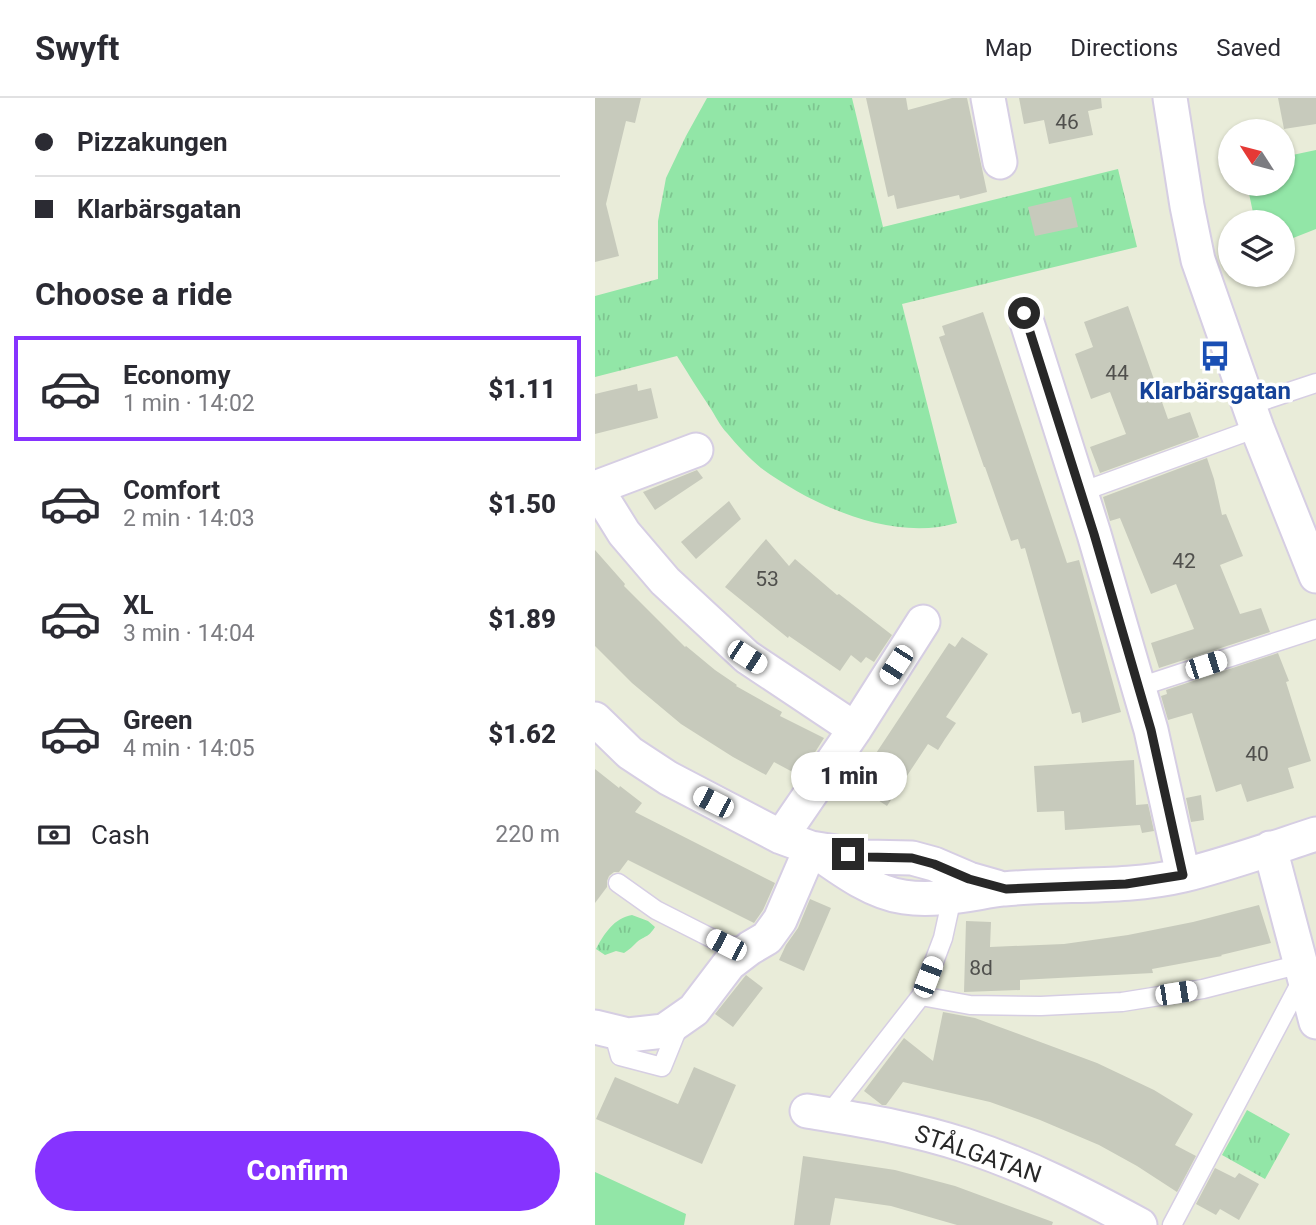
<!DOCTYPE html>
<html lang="en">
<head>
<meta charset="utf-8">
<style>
  :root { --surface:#fff; --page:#f2f2f3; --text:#2b2b33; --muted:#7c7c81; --line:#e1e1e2; --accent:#8633ff }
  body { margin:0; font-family:Roboto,sans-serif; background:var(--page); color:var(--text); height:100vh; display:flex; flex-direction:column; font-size:26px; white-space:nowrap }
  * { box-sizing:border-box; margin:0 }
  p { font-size:23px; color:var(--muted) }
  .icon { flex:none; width:38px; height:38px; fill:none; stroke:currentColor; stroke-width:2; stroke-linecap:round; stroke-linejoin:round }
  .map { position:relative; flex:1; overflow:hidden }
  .drawer { display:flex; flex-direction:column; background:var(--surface); width:595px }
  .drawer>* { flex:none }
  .guide { display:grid; align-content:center; height:154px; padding:0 35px; background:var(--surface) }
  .needle { width:46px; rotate:306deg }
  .buttons { position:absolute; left:623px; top:21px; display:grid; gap:14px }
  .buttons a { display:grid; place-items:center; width:77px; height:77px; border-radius:50%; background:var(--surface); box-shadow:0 2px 5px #0004; font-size:35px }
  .end { position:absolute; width:32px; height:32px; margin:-16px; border:9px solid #282828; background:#fff; box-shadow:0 0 0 4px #fff }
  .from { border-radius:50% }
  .bubble { position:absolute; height:49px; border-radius:24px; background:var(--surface); box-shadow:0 2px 5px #0004; font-size:23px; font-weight:800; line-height:49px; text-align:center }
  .car { position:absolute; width:21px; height:42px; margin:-21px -10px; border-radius:9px; box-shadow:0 0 5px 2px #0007; background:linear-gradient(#fff 24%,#345 0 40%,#fff 0 76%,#345 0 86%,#fff 0) }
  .guide b { display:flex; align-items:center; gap:24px; height:66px; font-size:26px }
  .guide b+b { border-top:2px solid var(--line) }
  .guide i { width:18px; height:18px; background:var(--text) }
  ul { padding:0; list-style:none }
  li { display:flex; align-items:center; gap:21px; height:105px; margin:0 14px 10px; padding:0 21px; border:4px solid transparent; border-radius:0px }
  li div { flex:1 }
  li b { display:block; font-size:26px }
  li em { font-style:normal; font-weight:800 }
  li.selected { border-color:var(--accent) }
  li>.icon { width:63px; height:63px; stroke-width:1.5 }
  h2 { padding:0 35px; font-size:32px; line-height:84px }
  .pay { display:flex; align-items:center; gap:18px; height:77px; padding:0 35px; font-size:26px }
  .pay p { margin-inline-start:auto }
  .action { display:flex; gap:14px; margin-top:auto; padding:14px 35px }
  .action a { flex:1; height:80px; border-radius:42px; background:var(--accent); color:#fff; font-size:28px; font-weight:800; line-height:80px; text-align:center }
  header { display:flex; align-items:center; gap:42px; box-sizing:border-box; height:98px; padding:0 35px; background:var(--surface); border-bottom:2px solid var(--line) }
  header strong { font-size:33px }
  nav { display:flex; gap:38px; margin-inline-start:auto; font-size:24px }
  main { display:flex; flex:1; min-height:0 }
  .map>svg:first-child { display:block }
</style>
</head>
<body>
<header>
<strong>Swyft</strong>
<nav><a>Map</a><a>Directions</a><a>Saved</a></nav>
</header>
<main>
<section class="drawer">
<div class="guide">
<b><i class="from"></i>Pizzakungen</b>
<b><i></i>Klarbärsgatan</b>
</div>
<h2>Choose a ride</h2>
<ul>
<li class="selected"><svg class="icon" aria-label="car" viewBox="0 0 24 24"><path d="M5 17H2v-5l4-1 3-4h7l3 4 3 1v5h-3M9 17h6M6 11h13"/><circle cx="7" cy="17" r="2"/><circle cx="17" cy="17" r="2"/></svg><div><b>Economy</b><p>1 min · 14:02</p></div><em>$1.11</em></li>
<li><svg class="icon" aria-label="car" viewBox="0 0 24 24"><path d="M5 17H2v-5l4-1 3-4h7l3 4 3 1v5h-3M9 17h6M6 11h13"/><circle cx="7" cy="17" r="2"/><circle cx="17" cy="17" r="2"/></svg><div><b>Comfort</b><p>2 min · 14:03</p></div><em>$1.50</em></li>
<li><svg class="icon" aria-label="car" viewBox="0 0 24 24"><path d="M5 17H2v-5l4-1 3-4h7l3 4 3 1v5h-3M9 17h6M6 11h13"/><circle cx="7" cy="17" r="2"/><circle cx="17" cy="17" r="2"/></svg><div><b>XL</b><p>3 min · 14:04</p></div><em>$1.89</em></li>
<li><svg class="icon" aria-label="car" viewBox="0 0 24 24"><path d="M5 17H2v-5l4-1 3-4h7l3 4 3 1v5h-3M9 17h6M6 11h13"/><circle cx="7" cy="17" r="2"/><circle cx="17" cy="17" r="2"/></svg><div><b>Green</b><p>4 min · 14:05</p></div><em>$1.62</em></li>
</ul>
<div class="pay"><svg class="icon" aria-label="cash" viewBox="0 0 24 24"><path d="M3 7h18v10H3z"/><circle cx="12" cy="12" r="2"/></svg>Cash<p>220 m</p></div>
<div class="action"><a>Confirm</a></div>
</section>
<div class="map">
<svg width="721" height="1127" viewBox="0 0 721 1127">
  <defs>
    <pattern id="park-tufts" width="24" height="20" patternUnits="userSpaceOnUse" patternTransform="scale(1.75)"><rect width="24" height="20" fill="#92e6a7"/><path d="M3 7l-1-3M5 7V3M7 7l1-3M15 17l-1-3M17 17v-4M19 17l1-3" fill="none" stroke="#7ec590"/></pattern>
  </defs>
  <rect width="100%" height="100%" fill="#e9ecd9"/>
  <path fill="#92e6a7" d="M 721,52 L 721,131 L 688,144 L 688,124 L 660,124 L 652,86 L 688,86 L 688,59 Z
    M 0,1074 L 91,1116 L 89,1127 L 0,1127 Z"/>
  <path fill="url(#park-tufts)" d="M 112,0 L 257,0 L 288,129 L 523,71 L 542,149 L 307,206 L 362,425 C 298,444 218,408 166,370 C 154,360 142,347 132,335 C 125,328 120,317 114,308 C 103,292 93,275 82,258 L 0,279 L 0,198 L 63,181 L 63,123 L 71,80 L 91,38 Z
    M 37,817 L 53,823 L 60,829 C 53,840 51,837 42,844 C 38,848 34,852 29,855 L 21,853 L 10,857 L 1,851 C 9,836 19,820 37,817 Z
    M 652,1012 L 695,1036 L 670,1081 L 627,1057 Z"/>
  <path fill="#c7cabc" d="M 0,0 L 46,0 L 40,25 L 31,23 L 11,106 L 24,158 L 0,164 Z
    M 271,0 L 311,0 L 313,12 L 357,0 L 372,0 L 392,94 L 365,101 L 364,97 L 302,111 L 299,97 L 293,99 Z
    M 424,0 L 506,0 L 507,10 L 493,13 L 498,37 L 454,46 L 449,22 L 429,26 Z
    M 683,0 L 721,0 L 721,26 L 689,31 Z
    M 476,99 L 483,129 L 440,138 L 433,109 Z
    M 533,208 L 573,321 L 595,314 L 604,339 L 505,375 L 495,349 L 531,336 L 515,294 L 496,301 L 480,256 L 498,249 L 489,224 Z
    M 388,214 L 472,465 L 484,462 L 526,614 L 487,625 L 485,614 L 477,616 L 430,450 L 426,451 L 423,441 L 416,443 L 390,369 L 389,369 L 344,239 L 350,237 L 347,228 Z
    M 42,286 L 43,293 L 56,290 L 63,320 L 0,336 L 0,296 Z
    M 612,360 L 619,381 L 627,417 L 631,416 L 648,458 L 625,467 L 645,516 L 666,510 L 675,534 L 564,570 L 556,545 L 599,531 L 581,486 L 556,496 L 525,420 L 515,423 L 508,399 Z
    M 102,372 L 108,380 L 60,412 L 48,394 Z
    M 134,403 L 146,421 L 101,461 L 86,444 Z
    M 171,441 L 194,468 L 200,461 L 242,497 L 244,496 L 297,537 L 279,564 L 271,559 L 266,565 L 256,557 L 245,573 L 194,538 L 193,540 L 130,489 Z
    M 0,452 L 30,486 L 29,488 L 90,549 L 91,548 L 120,572 L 142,587 L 141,588 L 187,614 L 185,618 L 229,640 L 205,678 L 179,664 L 171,677 L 138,659 L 86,626 L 37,585 L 0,548 Z
    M 367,539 L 393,556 L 351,619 L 361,625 L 350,641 L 343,652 L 333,646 L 292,708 L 260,687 L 354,545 L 360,549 Z
    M 683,555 L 694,583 L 691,584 L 716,663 L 693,670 L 699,690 L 652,704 L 646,686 L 621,694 L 597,615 L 573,622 L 566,598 L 572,596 L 571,592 Z
    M 539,662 L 541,707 L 553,706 L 559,733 L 547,735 L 545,727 L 470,732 L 469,713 L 442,714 L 439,668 Z
    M 0,671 L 24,690 L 25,688 L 47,705 L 40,714 L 180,785 L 168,812 L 159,825 L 33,762 L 24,774 L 19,774 L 14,778 L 12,783 L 12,789 L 0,805 Z
    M 606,697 L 609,722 L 596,724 L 591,700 Z
    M 215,801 L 236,810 L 209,873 L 184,862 L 191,847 L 203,830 Z
    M 664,807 L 676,845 L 626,857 L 627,858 L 557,871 L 558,875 L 425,882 L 425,892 L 369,894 L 371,823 L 396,824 L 395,849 L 469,846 L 533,837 L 598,824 Z
    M 151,877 L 168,890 L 138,929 L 120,916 Z
    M 348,914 L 380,920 L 502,965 L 559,992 L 598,1016 L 580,1047 L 601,1058 L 582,1094 L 542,1068 L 504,1047 L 445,1022 L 395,1004 L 308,984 L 291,1007 L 287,1007 L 269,993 L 309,940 L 338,963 Z
    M 99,969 L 141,987 L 107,1066 L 1,1021 L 20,979 L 83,1006 Z
    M 208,1058 L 300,1072 L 360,1088 L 458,1124 L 457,1127 L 362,1127 L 296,1108 L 240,1100 L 235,1127 L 199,1127 Z
    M 620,1070 L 640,1080 L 644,1075 L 664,1086 L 644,1122 L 625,1111 L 621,1117 L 601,1106 Z"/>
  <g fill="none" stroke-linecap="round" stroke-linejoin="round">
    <g stroke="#d6cee3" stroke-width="21">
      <path id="service" d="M 655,307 L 721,285
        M 486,394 L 662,330
        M 544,589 L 721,531
        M 23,785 L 61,812 L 130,847 L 155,850
        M 326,898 L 375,907 L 446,908 L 527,904 L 608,891 L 706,866
        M 18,933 L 25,958 L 67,969 L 84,927
        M 234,1016 L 326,898 L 348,840 L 357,799
        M 577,1127 L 708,880"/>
    </g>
    <g stroke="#d6cee3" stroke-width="37">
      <path id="minor" d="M 393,0 L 405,64
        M 575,0 L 592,108 L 603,162 L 662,330 L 721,478
        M 429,215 L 499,436 L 556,632 L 588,777
        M 0,390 L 101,352
        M 1,390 L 29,435 L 70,483 L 152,559 L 260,631
        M 0,621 L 35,655 L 73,680 L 186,739 L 216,750 L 271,759 L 317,760 L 339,766 L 374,781 L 402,789
        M 186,739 L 260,631 L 328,524
        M 216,750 C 243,769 275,794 309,799 C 342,804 377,795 409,791 C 469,785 530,791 589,777 C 633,766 678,750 721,736
        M 675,750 L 721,924
        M 0,929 L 33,937 L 69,933 L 99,912 L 134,866 L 155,850 L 172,840 L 185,822 L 216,750
        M 212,1013 C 265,1022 318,1030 369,1047 C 431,1067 488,1096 545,1127"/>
    </g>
    <use href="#service" stroke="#fff" stroke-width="18"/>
    <use href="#minor" stroke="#fff" stroke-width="33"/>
  </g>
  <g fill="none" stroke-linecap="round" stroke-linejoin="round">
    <path stroke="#282828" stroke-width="9" d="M 253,756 L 271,759 L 317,760 L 339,766 L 374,781 L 411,791 L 531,786 L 588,777 L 556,632 L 499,436 L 429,215"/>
  </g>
  <defs>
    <g id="bus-bare" transform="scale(2.415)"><path d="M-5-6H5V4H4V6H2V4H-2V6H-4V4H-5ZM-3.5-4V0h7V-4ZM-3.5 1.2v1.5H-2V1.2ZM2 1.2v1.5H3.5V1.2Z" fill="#1a4fb4" stroke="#fff" stroke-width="2.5" paint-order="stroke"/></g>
  </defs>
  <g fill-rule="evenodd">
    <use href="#bus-bare" x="620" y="258"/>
  </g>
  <g text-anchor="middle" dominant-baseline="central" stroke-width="7" stroke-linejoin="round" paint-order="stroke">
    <g font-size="21" fill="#50504d">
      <text x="472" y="24">46</text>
      <text x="522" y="275">44</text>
      <text x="589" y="463">42</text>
      <text x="172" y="481">53</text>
      <text x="662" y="656">40</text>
      <text x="386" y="870">8d</text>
    </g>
    <g font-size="24" font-weight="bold" fill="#164399" stroke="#fff">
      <text x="620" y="293">Klarbärsgatan</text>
    </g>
    <g font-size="24" fill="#282828" stroke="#fff">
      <text transform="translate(383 1056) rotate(19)">STÅLGATAN</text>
    </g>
  </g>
</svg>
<div class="buttons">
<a><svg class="needle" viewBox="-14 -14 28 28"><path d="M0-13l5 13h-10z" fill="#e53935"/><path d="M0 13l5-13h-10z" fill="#7c7c81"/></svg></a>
<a><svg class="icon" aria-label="layers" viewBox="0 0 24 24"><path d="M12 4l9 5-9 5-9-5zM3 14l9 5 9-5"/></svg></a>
</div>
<i class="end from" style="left:429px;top:215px"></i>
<i class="end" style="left:253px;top:756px"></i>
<div class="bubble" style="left:196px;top:654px;width:116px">1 min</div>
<i class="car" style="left:152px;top:559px;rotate:123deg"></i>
<i class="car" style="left:301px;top:567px;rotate:213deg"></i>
<i class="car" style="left:611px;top:567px;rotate:72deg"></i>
<i class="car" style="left:118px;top:704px;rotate:297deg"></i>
<i class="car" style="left:131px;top:847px;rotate:297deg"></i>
<i class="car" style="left:333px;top:879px;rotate:21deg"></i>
<i class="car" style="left:581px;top:895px;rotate:81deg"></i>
</div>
</main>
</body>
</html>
